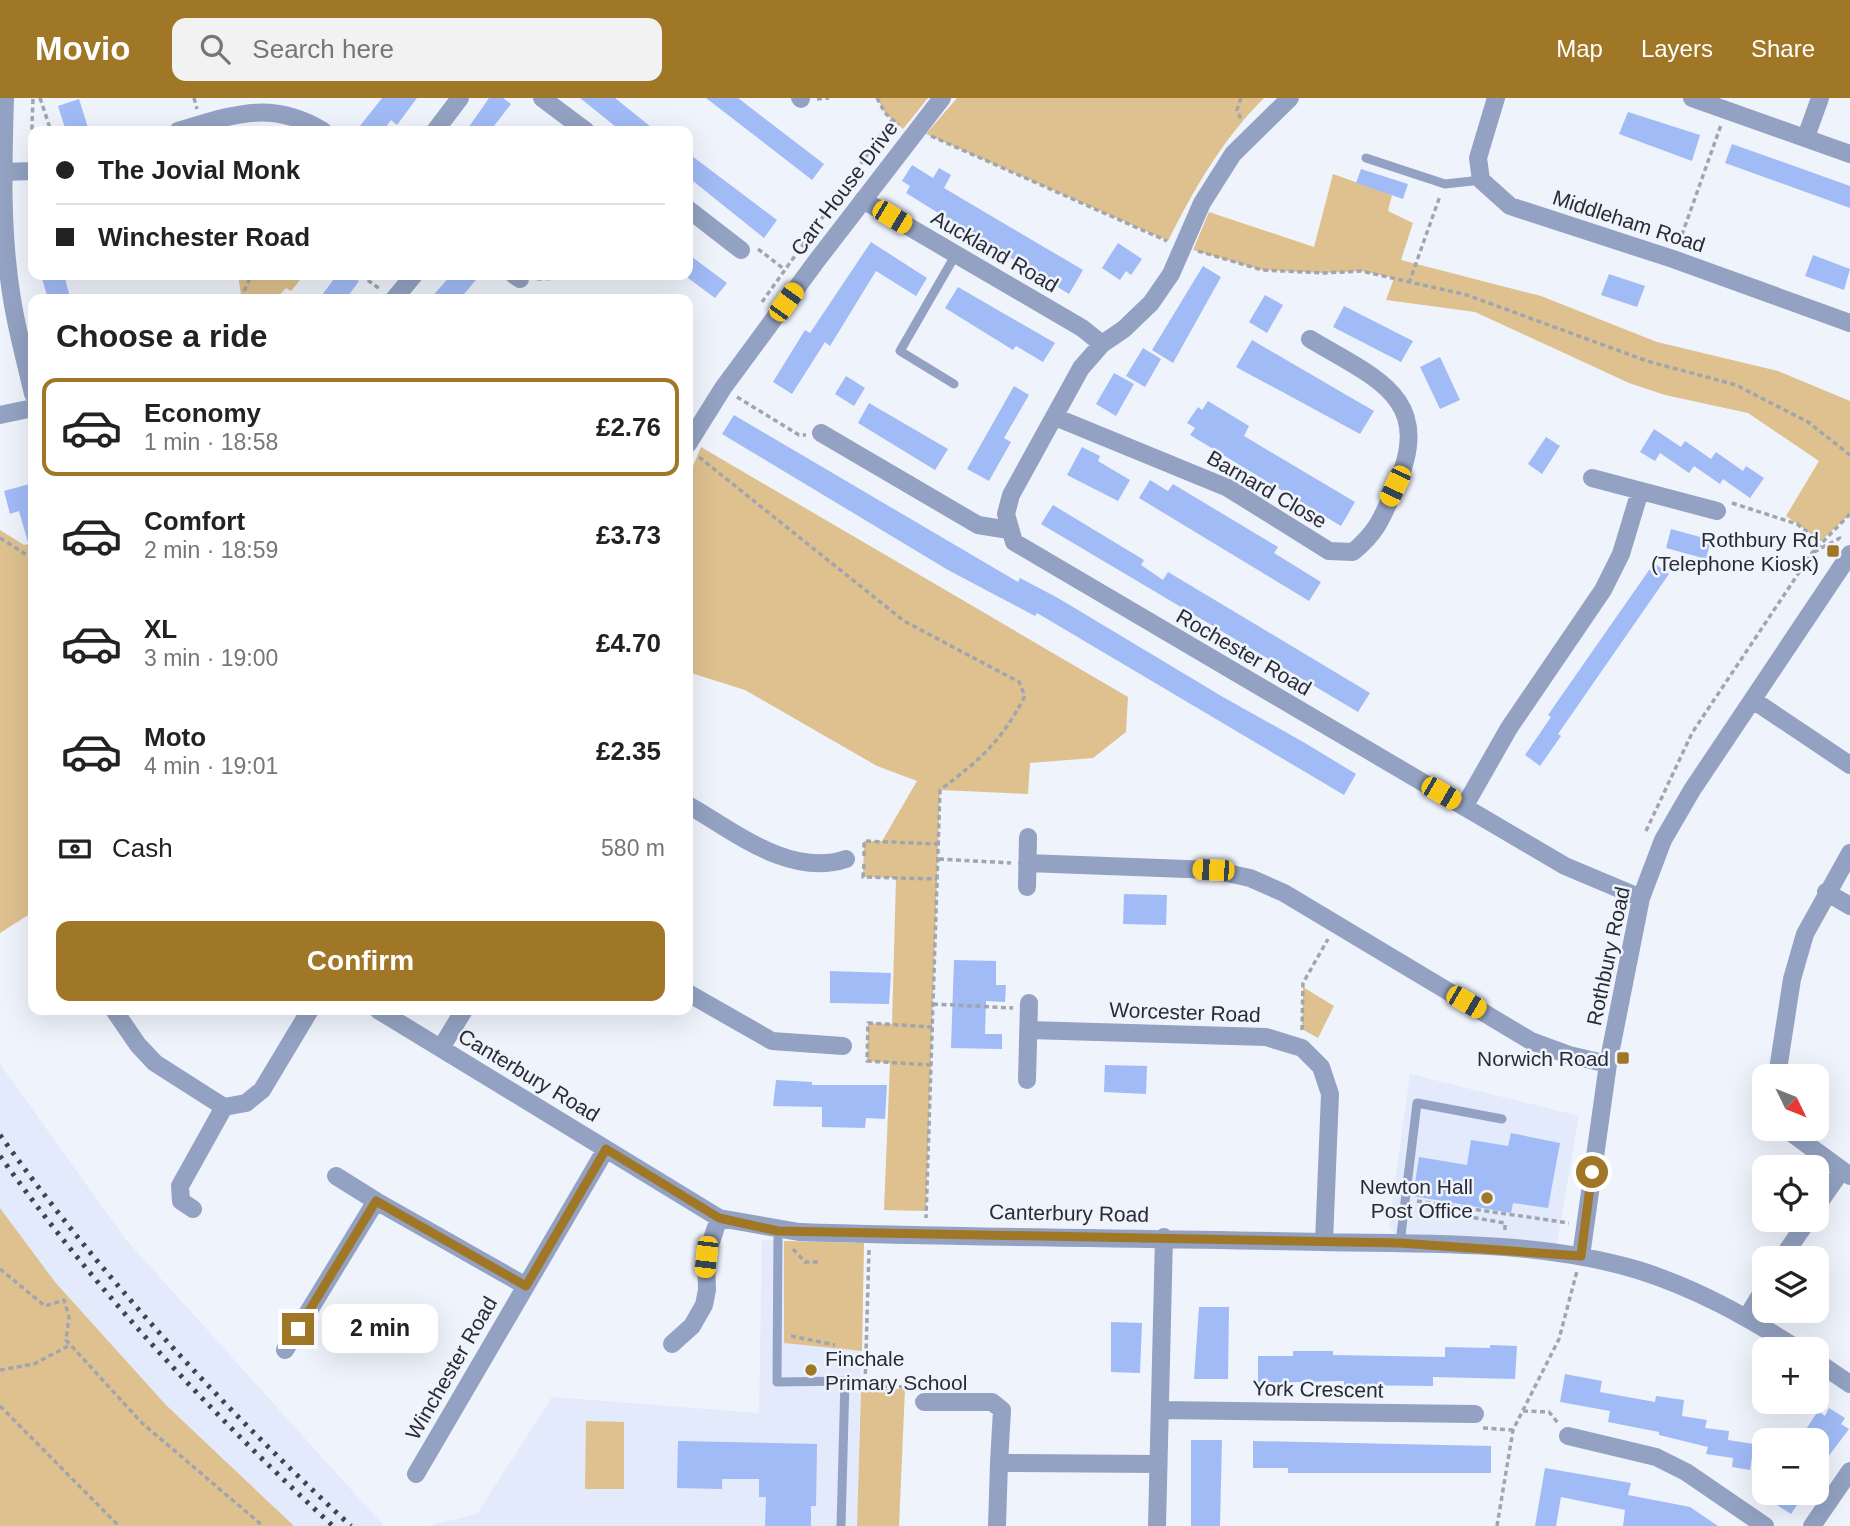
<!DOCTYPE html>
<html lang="en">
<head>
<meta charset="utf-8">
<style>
  :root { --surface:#fff; --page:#f2f2f2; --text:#222; --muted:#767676; --line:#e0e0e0; --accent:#a07726 }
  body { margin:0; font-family:Arial,sans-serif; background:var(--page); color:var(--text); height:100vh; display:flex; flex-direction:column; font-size:26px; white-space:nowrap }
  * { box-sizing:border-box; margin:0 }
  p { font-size:23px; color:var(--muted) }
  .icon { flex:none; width:38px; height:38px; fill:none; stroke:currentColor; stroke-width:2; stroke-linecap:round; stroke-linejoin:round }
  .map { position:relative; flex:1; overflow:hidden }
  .panel { position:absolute; left:28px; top:196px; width:665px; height:721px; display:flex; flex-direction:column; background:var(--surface); border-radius:14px; box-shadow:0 7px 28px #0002 }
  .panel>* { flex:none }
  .hud { position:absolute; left:28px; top:28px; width:665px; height:154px; border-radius:14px; box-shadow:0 7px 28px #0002; display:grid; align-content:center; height:154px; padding:0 28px; background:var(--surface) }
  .needle { width:46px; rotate:133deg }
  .buttons { position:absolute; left:1752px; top:966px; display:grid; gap:14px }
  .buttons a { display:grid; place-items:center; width:77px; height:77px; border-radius:14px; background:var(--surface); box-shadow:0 7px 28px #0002; font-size:35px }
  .end { position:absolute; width:32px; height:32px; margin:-16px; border:9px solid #a07726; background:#fff; box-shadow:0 0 0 4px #fff }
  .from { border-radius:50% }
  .bubble { position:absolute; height:49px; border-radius:14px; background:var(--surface); box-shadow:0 7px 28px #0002; font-size:23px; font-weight:800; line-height:49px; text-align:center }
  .car { position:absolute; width:21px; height:42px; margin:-21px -10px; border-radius:9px; box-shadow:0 0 5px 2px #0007; background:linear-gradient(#f5c518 24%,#345 0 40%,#f5c518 0 76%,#345 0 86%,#f5c518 0) }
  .hud b { display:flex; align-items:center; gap:24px; height:66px; font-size:26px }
  .hud b+b { border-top:2px solid var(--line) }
  .hud i { width:18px; height:18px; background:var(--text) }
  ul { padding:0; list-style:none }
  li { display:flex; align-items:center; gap:21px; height:98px; margin:0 14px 10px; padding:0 14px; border:4px solid transparent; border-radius:14px }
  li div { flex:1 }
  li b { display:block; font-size:26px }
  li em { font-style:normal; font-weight:800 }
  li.on { border-color:var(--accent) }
  li>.icon { width:63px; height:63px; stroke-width:1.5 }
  h2 { padding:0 28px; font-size:32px; line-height:84px }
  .pay { display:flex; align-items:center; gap:18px; height:77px; padding:0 28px; font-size:26px }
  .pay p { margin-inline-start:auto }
  .primary-button { display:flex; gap:14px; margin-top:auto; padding:14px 28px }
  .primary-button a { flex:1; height:80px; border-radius:14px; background:var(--accent); color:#fff; font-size:28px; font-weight:800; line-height:80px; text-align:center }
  header { display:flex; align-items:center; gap:42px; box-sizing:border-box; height:98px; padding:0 35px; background:var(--accent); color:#fff }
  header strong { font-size:33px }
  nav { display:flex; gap:38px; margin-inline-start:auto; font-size:24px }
  .search { width:490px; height:63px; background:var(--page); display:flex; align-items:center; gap:18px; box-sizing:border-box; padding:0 24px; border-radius:14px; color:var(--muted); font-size:26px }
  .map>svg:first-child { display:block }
</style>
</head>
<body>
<header>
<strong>Movio</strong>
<div class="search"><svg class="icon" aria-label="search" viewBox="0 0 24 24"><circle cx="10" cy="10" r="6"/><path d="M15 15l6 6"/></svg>Search here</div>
<nav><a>Map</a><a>Layers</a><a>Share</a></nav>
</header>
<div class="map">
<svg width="1850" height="1428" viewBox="0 0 1850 1428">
  <rect width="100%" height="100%" fill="#eff3fc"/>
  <path fill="#e2eafb" d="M 0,966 L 126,1142 L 384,1428 L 294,1428 L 166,1307 L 55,1184 L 0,1110 Z
    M 1410,976 L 1579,1018 L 1555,1156 L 1400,1145 L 1389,1127 Z
    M 762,1142 L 864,1145 L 857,1428 L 427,1428 L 477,1416 L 552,1299 L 759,1315 Z"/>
  <path fill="#dec18f" d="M 877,0 L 928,0 L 903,31 L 885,15 Z
    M 957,0 L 1264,0 C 1222,42 1194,91 1168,143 L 926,36 Z
    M 1333,76 L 1392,97 L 1388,113 L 1413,125 L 1401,162 L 1541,198 L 1657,244 L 1778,273 L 1850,303 L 1850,416 L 1821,443 L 1786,418 L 1819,363 L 1748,315 L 1665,297 L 1629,285 L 1475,214 L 1386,202 L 1394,180 L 1361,173 L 1324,175 L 1262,172 L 1193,152 L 1209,114 L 1314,149 Z
    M 238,177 L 304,177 L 291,193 L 286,190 L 276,201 L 238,201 L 241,197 Z
    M 701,349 L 1128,599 L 1126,634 L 1093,660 L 1030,665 L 1028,696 L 940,692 L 926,1113 L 884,1112 L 890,965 L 867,963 L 868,925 L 892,926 L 896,780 L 863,779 L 864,743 L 882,743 L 917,683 L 877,668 L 745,592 L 688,574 L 688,380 Z
    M 0,432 L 24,447 L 33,445 L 33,814 L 0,835 Z
    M 1303,889 L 1334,908 L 1318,940 L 1302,931 Z
    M 0,1110 L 55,1184 L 166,1307 L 294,1428 L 0,1428 Z
    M 784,1143 L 864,1145 L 862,1253 L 784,1245 Z
    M 861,1291 L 905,1291 L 899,1428 L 857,1428 Z
    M 586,1323 L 624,1324 L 624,1391 L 585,1391 Z"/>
  <path fill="#a1bbf6" d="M 382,0 L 417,0 L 397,27 L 391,22 L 383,33 L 356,33 Z
    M 489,0 L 503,0 L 511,6 L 490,33 L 466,33 Z
    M 580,0 L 615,0 L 656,33 L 621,33 Z
    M 706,0 L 738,0 L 824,66 L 812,82 Z
    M 79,1 L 89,33 L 66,33 L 58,8 Z
    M 1628,14 L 1700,37 L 1692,63 L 1619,36 Z
    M 1732,46 L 1850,88 L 1850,110 L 1725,65 Z
    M 688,55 L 777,122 L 764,140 L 688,79 Z
    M 912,67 L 933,80 L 939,70 L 951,77 L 944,90 L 1083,172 L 1069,196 L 906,95 L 910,88 L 902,83 Z
    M 1361,71 L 1408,86 L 1403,101 L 1356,85 Z
    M 871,144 L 927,180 L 916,198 L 876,173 L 830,248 L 825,244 L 792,296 L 773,284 L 805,232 L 810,235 Z
    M 1118,145 L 1142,161 L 1131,177 L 1126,173 L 1120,182 L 1102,170 Z
    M 688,156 L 727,185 L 715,200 L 688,180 Z
    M 1813,157 L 1850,171 L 1844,192 L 1805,178 Z
    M 1203,168 L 1221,179 L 1173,265 L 1152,252 Z
    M 1609,176 L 1645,188 L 1637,209 L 1601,197 Z
    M 41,177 L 64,177 L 70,199 L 48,201 Z
    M 337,177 L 350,177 L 359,183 L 346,201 L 319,201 Z
    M 451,177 L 480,177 L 460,201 L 430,201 Z
    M 958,189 L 1055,245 L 1043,264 L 1016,248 L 1013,252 L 945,210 Z
    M 1265,197 L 1283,207 L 1267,235 L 1249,224 Z
    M 1344,208 L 1413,243 L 1401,264 L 1333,229 Z
    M 1252,242 L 1374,313 L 1360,336 L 1236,269 Z
    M 1143,250 L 1161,261 L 1145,289 L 1126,278 Z
    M 1440,259 L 1460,302 L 1440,311 L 1420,269 Z
    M 1114,275 L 1134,286 L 1116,318 L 1096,306 Z
    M 846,278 L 865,290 L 854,308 L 835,296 Z
    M 1014,288 L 1029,297 L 1004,340 L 1011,344 L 989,383 L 967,371 Z
    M 1208,303 L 1249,328 L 1244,338 L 1355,404 L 1341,428 L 1190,337 L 1195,330 L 1187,325 L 1198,309 L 1202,312 Z
    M 869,305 L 948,351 L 935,372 L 858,325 Z
    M 734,317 L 1018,484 L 1020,480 L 1058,500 L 1223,599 L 1305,645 L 1356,676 L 1344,697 L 1037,515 L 1035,518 L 948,472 L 722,336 Z
    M 1654,331 L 1681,349 L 1685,343 L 1711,361 L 1716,354 L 1743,373 L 1746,368 L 1764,380 L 1750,400 L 1723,381 L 1720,386 L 1694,368 L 1689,375 L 1660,355 L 1655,363 L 1640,354 Z
    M 1546,339 L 1560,348 L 1542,376 L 1528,366 Z
    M 1082,349 L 1100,358 L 1098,363 L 1130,382 L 1118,403 L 1067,377 Z
    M 1150,382 L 1168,393 L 1173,386 L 1278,449 L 1274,455 L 1321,484 L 1309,503 L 1139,400 Z
    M 33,385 L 33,447 L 29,448 L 19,413 L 10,416 L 4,393 Z
    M 1053,407 L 1144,462 L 1141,467 L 1163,482 L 1168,474 L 1370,595 L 1358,614 L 1041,426 Z
    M 1671,431 L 1711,442 L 1706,461 L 1666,450 Z
    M 1654,465 L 1669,476 L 1558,636 L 1561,638 L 1540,668 L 1525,657 L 1551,619 L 1548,617 Z
    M 1124,796 L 1167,797 L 1166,827 L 1123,826 Z
    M 954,862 L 996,863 L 996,887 L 1006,887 L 1005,904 L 986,903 L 985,936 L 1002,936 L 1002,951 L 951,950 Z
    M 830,873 L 891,875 L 889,906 L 830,905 Z
    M 1105,967 L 1147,968 L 1146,996 L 1104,994 Z
    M 776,982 L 812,984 L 812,987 L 887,987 L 885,1021 L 866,1020 L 865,1030 L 822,1029 L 822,1009 L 773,1008 Z
    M 1511,1035 L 1560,1045 L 1548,1110 L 1513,1105 L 1511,1115 L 1413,1098 L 1419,1059 L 1467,1067 L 1471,1042 L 1508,1048 Z
    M 1199,1209 L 1229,1209 L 1228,1281 L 1194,1281 Z
    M 1111,1224 L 1142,1225 L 1140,1275 L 1111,1274 Z
    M 1490,1247 L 1517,1248 L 1515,1281 L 1433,1279 L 1433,1288 L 1344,1287 L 1344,1283 L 1258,1285 L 1258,1258 L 1293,1258 L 1293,1253 L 1333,1253 L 1333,1257 L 1445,1259 L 1445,1249 L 1490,1250 Z
    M 1565,1276 L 1602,1283 L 1600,1294 L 1655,1304 L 1656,1298 L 1684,1302 L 1682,1318 L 1707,1322 L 1705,1330 L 1729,1333 L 1728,1342 L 1754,1346 L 1750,1372 L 1732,1369 L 1733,1360 L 1706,1356 L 1708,1349 L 1659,1337 L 1659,1334 L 1608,1324 L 1610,1313 L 1560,1304 Z
    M 1829,1310 L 1845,1320 L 1841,1326 L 1849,1331 L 1816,1375 L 1816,1342 L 1799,1342 L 1818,1313 L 1825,1318 Z
    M 1191,1342 L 1222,1342 L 1220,1428 L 1191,1428 Z
    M 678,1343 L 817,1346 L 816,1408 L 811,1408 L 811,1428 L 765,1428 L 766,1399 L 759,1399 L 759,1381 L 722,1381 L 722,1391 L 677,1390 Z
    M 1253,1343 L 1491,1348 L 1491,1375 L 1288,1375 L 1288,1370 L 1253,1370 Z
    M 1545,1370 L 1631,1385 L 1628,1397 L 1690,1409 L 1718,1428 L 1623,1428 L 1625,1412 L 1561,1399 L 1556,1428 L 1535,1428 Z
    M 1758,1395 L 1805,1395 L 1791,1416 Z"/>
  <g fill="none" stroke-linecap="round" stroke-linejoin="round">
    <path stroke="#a1a5ad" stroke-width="3.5" stroke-dasharray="5 3.5" stroke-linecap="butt" d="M 40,0 L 51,33
      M 194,0 L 197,11
      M 877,0 L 885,15 L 899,27
      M 1241,0 L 1237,12 L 1242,24
      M 817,1 L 829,0
      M 931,38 L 1167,143
      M 31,57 L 33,0
      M 1679,145 L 1721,27
      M 758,151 L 784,171
      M 1198,153 L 1262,172 L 1324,175 L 1361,173 L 1467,197 L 1647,263 L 1736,287 L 1808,324 L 1850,357
      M 361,177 L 381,192
      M 537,181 L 612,178
      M 1409,185 L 1440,98
      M 241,201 L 251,177
      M 762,204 L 892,22
      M 737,299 L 799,337 L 806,337
      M 699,359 L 904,523 L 1019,584 L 1025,598 C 1000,645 982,660 940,692 L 926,1120
      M 1732,405 L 1797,426 L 1820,443
      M 0,440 L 33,461
      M 1814,454 L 1840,440 L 1844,442
      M 1646,733 L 1692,635 L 1812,455 L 1850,416
      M 864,758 L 864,743 L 938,746
      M 939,761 L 1011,765
      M 864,766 L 863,779 L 937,781
      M 933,906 L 1013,910
      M 1302,932 L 1303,885 L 1328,841
      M 931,967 L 867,963 L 868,925 L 932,929
      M 1417,1103 L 1569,1125
      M 1448,1108 L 1447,1115 L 1505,1125 L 1505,1132
      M 793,1151 L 805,1164 L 819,1164
      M 869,1152 L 865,1288 L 907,1289 L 912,1294
      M 0,1171 L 45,1208 L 64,1202 L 69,1219 L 66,1242 L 142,1325 L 263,1428
      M 791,1238 L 835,1247
      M 0,1272 L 34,1266 L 70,1247
      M 0,1308 L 119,1428
      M 1523,1313 L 1549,1314 L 1558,1325
      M 1483,1330 L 1513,1332
      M 1497,1428 L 1513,1332 L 1559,1241 L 1577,1173"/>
    <path stroke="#93a2c2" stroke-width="9" d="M 1366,60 L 1445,86 L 1481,82
      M 954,286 L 900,253 L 956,156
      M 778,1133 L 777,1284 L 845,1283 L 841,1428
      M 1400,1145 L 1417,1005 L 1502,1021"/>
    <path stroke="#93a2c2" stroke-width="18" d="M 5,0 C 3,67 1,135 12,201 C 17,233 26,265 33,296
      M 542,0 L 586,33
      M 800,0 L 801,1
      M 1290,0 L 1233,56 L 1202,105 L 1171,176 L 1151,205 L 1124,231 L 1102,246 L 1081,270 L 1011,397 L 1006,416 L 1014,444 L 1565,768 L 1641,800
      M 1496,0 L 1478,60 L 1481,82 L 1510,108 L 1673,161 L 1850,225
      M 1692,0 L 1850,56
      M 178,33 C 232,17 271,1 323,33
      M 435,33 L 460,0
      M 1806,39 L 1820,0
      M 3,74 L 33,73
      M 863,102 L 1082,230 L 1102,246
      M 688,111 L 741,152
      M 514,177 L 520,181
      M 394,201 L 414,177
      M 0,317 L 33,310
      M 1055,319 L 1228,390 L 1329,453 L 1353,454 C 1379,432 1382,419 1396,388 C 1436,300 1375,280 1310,241
      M 821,335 L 978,427 L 1009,432
      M 688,346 L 723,290 L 818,161 L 942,0
      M 1592,380 L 1717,413
      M 1753,602 L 1850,667
      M 688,707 C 734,733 790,780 846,761
      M 1464,709 L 1509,630 L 1603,492 L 1621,456 L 1640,393
      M 1027,765 L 1213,772 L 1250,780 L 1284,795 L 1531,943 L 1569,957 L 1608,966
      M 1027,789 L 1028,739
      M 1826,794 L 1850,808
      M 688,895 L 772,943 L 843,948
      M 114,912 L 138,947 L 155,965 L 224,1009 L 246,1005 L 262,992 L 310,912
      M 378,912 L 719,1120 L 799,1134 C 973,1140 1148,1140 1322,1144 C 1426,1146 1537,1142 1638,1172 C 1696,1190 1747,1219 1798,1251
      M 1029,932 L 1266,939 L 1302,950 L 1321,969 L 1330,996 L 1324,1144
      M 441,950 L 464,912
      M 1777,978 L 1792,881 L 1805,836 L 1850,755
      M 1027,982 L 1029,905
      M 1786,1031 L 1850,1078
      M 336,1078 L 376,1103
      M 1816,1109 L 1842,1072
      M 193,1111 L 181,1103 L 180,1088 L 224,1009
      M 1581,1158 L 1608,966 L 1641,800 L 1663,742 L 1692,692 L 1850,456
      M 1782,1160 L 1808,1122
      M 1747,1219 L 1764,1191
      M 672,1246 L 692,1228 L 704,1207 L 707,1192 L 706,1159 L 719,1120
      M 285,1252 L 376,1103 L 526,1188
      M 1816,1263 L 1850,1286
      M 924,1304 L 992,1304 L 1002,1312 L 999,1365
      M 1160,1312 L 1475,1316
      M 1568,1338 L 1656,1359 L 1686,1374 L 1765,1428
      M 416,1376 L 606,1051
      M 997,1428 L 999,1365 L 1158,1366
      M 1157,1428 L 1164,1139
      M 1812,1428 L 1850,1373"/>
    <path stroke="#41444c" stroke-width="5" stroke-dasharray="3.5 7" stroke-linecap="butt" d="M 0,1037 C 103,1181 221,1308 351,1428
      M 0,1058 C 97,1194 210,1315 333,1428"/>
  </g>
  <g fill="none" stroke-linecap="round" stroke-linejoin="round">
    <path stroke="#a07726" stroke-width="9" d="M 298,1231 L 376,1103 L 526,1188 L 606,1051 L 719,1120 L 778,1133 L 1400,1145 L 1581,1158 L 1592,1074"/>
  </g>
  <g fill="#a07726" stroke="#eff3fc" stroke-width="2.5">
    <rect x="1826" y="446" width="14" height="14" rx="3.5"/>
    <rect x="1616" y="953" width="14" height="14" rx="3.5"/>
    <circle cx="1487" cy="1100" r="7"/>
    <circle cx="811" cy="1272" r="7"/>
  </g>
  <g text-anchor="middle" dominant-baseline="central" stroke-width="5" stroke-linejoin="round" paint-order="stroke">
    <g font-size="21" fill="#292c34" stroke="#eff3fc">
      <text transform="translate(844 90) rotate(-53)">Carr House Drive</text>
      <text transform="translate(1629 123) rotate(18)">Middleham Road</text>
      <text transform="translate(995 153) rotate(30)">Auckland Road</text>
      <text transform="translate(1267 391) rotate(30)">Barnard Close</text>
      <text transform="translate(1244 554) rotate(30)">Rochester Road</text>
      <text transform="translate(1608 858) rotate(-78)">Rothbury Road</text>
      <text transform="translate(1185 914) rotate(2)">Worcester Road</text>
      <text transform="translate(529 977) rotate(31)">Canterbury Road</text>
      <text transform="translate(1069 1115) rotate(1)">Canterbury Road</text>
      <text transform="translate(451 1270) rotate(-60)">Winchester Road</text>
      <text transform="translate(1318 1291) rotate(1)">York Crescent</text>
    </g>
    <g font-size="21" fill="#292c34" stroke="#eff3fc" text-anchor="end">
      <text x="1819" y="441">Rothbury Rd<tspan x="1819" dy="24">(Telephone Kiosk)</tspan></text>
      <text x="1609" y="960">Norwich Road</text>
      <text x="1473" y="1088">Newton Hall<tspan x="1473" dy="24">Post Office</tspan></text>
      <text x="825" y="1260" text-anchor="start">Finchale<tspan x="825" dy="24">Primary School</tspan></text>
    </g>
  </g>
</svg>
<div class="buttons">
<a><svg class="needle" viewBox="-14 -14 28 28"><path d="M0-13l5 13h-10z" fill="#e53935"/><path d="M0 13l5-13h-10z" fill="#767676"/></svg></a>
<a><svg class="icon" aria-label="locate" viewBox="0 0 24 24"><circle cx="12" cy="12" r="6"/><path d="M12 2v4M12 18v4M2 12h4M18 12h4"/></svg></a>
<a><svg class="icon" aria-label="layers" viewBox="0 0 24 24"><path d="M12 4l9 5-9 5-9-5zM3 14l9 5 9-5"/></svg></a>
<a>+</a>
<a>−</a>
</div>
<i class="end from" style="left:1592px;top:1074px"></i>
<i class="end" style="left:298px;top:1231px"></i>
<div class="bubble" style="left:322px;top:1206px;width:116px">2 min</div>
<i class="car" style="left:892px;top:119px;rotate:121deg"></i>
<i class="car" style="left:786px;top:204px;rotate:36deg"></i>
<i class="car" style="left:1395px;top:388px;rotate:205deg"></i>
<i class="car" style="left:1441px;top:695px;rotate:120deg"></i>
<i class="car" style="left:1213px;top:772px;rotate:272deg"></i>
<i class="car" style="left:1466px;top:904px;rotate:120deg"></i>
<i class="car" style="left:706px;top:1159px;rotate:186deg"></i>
<div class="hud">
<b><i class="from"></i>The Jovial Monk</b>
<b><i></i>Winchester Road</b>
</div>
<section class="panel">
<h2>Choose a ride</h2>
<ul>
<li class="on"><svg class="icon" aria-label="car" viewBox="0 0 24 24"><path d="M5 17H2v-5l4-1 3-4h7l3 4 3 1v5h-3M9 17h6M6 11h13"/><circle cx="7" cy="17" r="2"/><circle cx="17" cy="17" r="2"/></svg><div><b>Economy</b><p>1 min · 18:58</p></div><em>£2.76</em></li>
<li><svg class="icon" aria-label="car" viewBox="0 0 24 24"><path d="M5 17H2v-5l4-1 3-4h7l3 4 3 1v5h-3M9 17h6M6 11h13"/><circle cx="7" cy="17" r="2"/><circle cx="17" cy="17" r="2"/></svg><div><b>Comfort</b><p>2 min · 18:59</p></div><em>£3.73</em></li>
<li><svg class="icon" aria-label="car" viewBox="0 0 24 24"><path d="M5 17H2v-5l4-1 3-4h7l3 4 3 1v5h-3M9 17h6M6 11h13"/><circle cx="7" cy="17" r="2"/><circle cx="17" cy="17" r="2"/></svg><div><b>XL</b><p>3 min · 19:00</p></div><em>£4.70</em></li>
<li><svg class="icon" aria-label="car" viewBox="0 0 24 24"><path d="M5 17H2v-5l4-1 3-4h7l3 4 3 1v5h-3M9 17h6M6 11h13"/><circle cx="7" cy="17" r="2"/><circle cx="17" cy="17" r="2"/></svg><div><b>Moto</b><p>4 min · 19:01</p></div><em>£2.35</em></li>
</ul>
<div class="pay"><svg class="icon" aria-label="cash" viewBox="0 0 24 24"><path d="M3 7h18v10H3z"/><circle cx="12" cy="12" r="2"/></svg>Cash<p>580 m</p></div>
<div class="primary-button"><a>Confirm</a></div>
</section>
</div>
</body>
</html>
